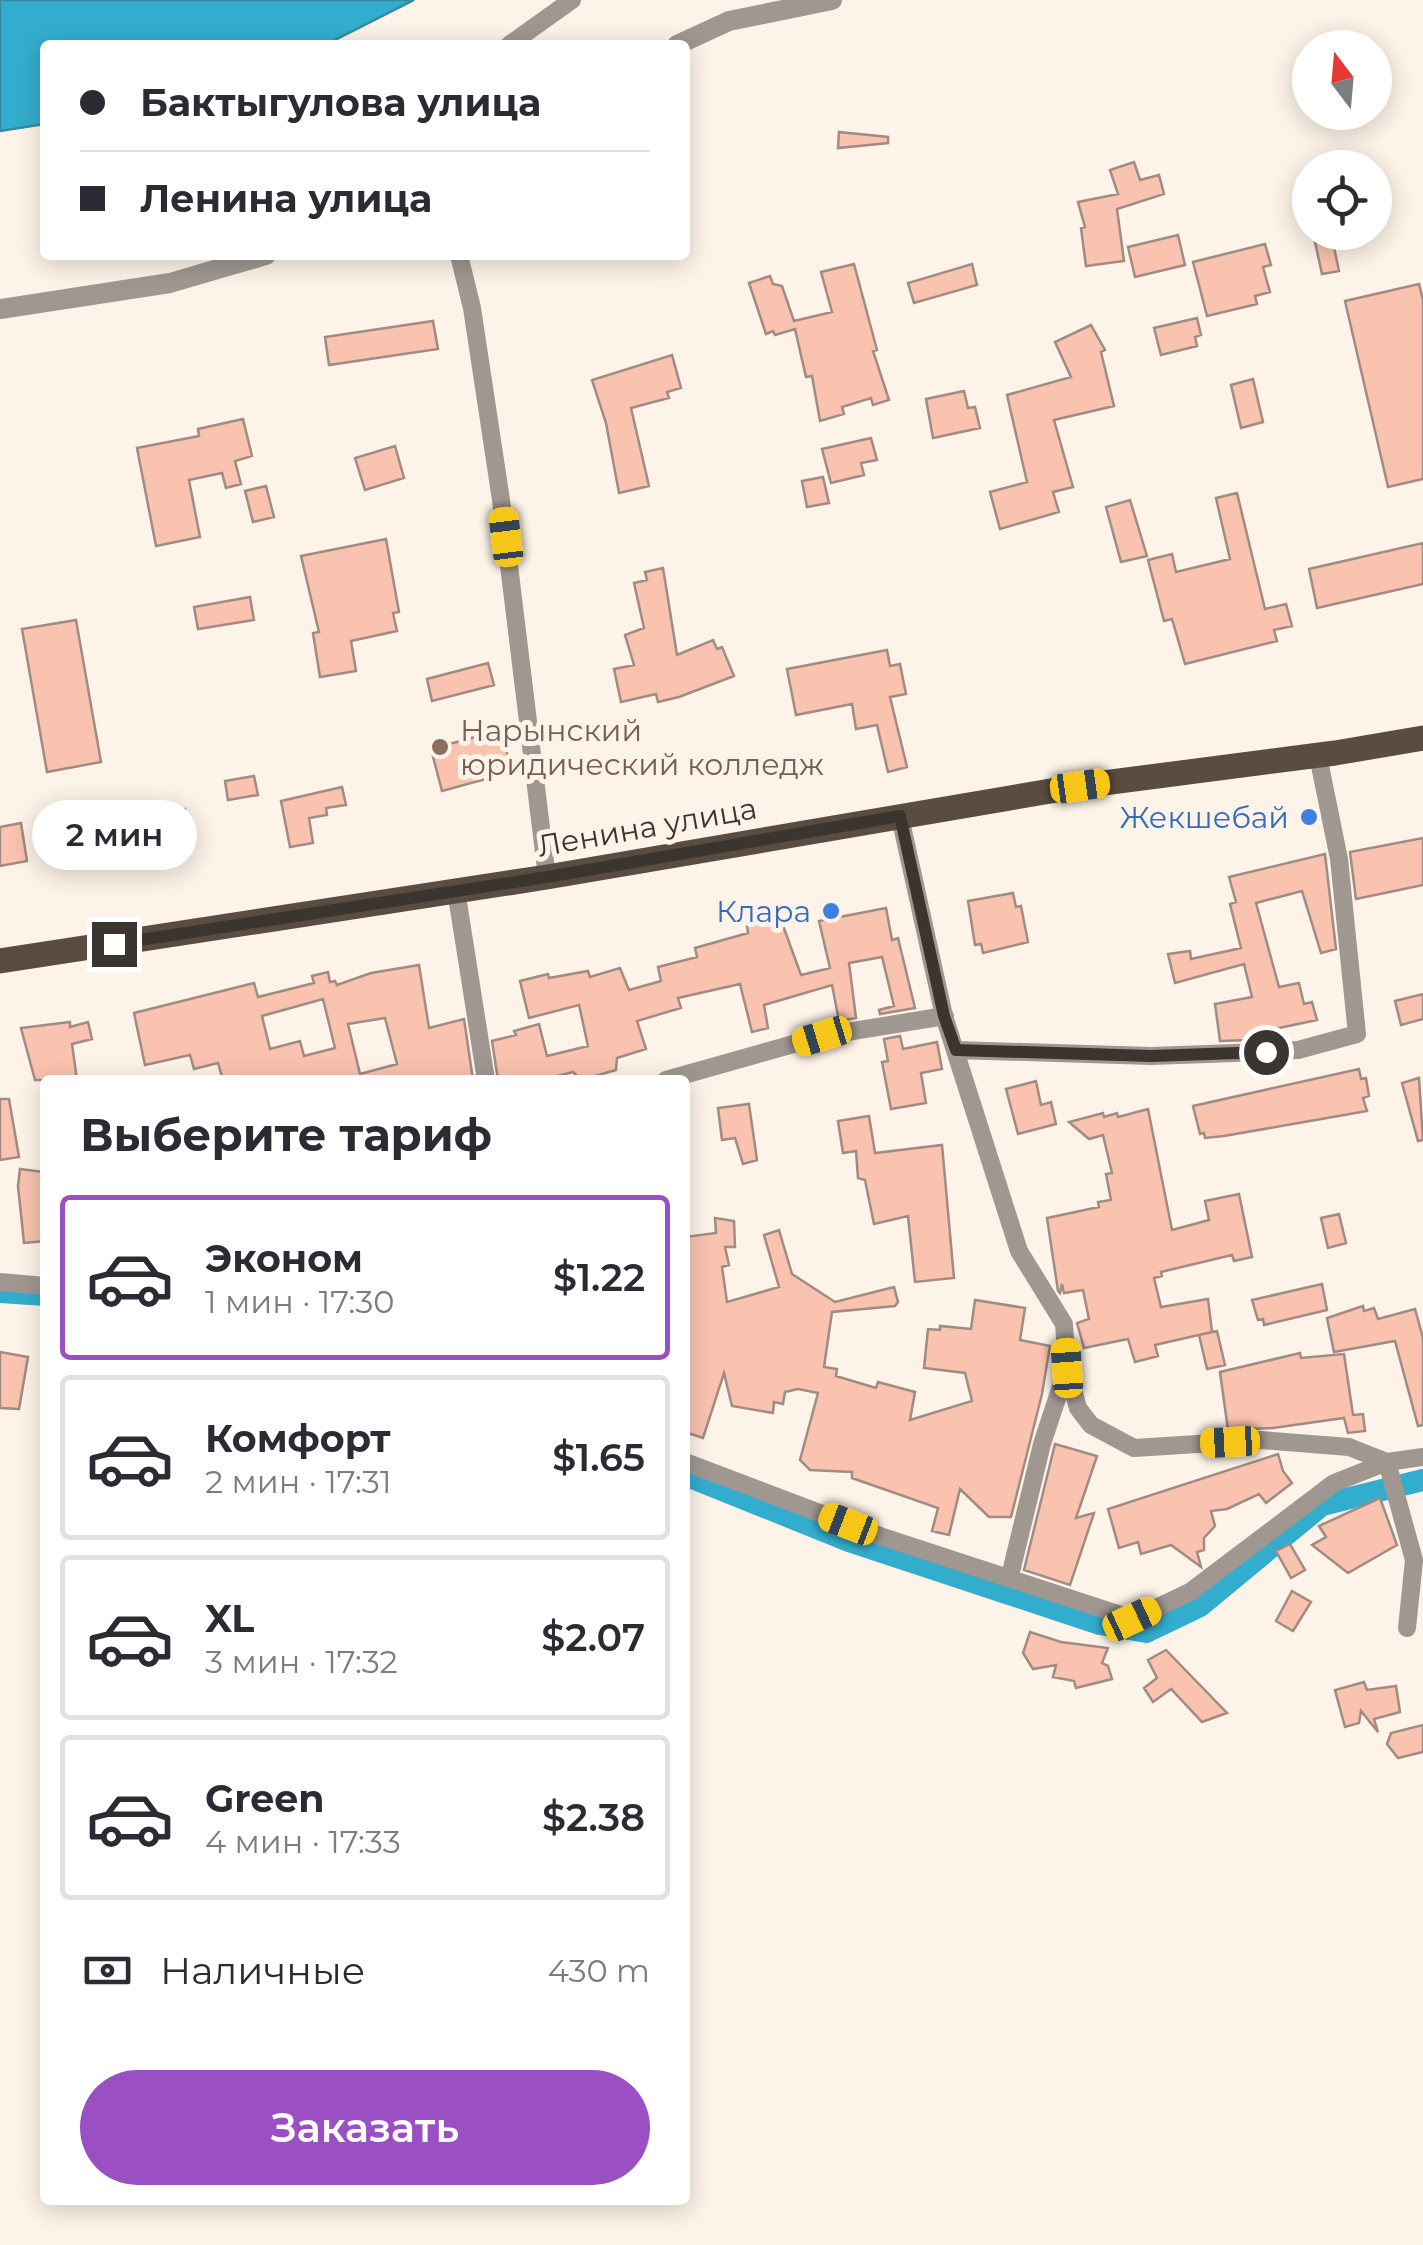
<!DOCTYPE html>
<html lang="ru">
<head>
<meta charset="utf-8">
<style>
  :root { --surface:#fff; --page:#f2f2f3; --text:#2b2b33; --muted:#7c7c81; --line:#e1e1e2; --accent:#9a50c2 }
  body { margin:0; font-family:Montserrat,sans-serif; background:var(--page); color:var(--text); height:100vh; display:flex; flex-direction:column; font-size:38px; white-space:nowrap }
  * { box-sizing:border-box; margin:0 }
  p { font-size:32px; color:var(--muted) }
  .icon { flex:none; width:55px; height:55px; fill:none; stroke:currentColor; stroke-width:2; stroke-linecap:round; stroke-linejoin:round }
  .map { position:relative; flex:1; overflow:hidden }
  .details { position:absolute; left:40px; top:1075px; width:650px; height:1130px; display:flex; flex-direction:column; background:var(--surface); border-radius:10px; box-shadow:0 5px 25px #0003 }
  .details>* { flex:none }
  .guide { position:absolute; left:40px; top:40px; width:650px; height:220px; border-radius:10px; box-shadow:0 5px 25px #0003; display:grid; align-content:center; height:220px; padding:0 40px; background:var(--surface) }
  .needle { width:65px; rotate:344deg }
  .fabs { position:absolute; left:1292px; top:30px; display:grid; gap:20px }
  .fabs a { display:grid; place-items:center; width:100px; height:100px; border-radius:50%; background:var(--surface); box-shadow:0 5px 25px #0003; font-size:50px }
  .end { position:absolute; width:45px; height:45px; margin:-22px; border:12px solid #3c352f; background:#fff; box-shadow:0 0 0 5px #fff }
  .from { border-radius:50% }
  .bubble { position:absolute; height:70px; border-radius:35px; background:var(--surface); box-shadow:0 5px 25px #0003; font-size:32px; font-weight:600; line-height:70px; text-align:center }
  .car { position:absolute; width:30px; height:60px; margin:-30px -15px; border-radius:12px; box-shadow:0 0 8px 2px #0007; background:linear-gradient(#f5c518 24%,#345 0 40%,#f5c518 0 76%,#345 0 86%,#f5c518 0) }
  .guide b { display:flex; align-items:center; gap:35px; height:95px; font-size:38px }
  .guide b+b { border-top:2px solid var(--line) }
  .guide i { width:25px; height:25px; background:var(--text) }
  ul { padding:0; list-style:none }
  li { display:flex; align-items:center; gap:30px; height:165px; margin:0 20px 15px; padding:0 20px; border:5px solid var(--line); border-radius:10px }
  li div { flex:1 }
  li b { display:block; font-size:38px }
  li em { font-style:normal; font-weight:600 }
  li.active { border-color:var(--accent) }
  li>.icon { width:90px; height:90px; stroke-width:1.5 }
  h2 { padding:0 40px; font-size:45px; line-height:120px }
  .pay { display:flex; align-items:center; gap:25px; height:110px; padding:0 40px; font-size:38px }
  .pay p { margin-inline-start:auto }
  .cta { display:flex; gap:20px; margin-top:auto; padding:20px 40px }
  .cta a { flex:1; height:115px; border-radius:60px; background:var(--accent); color:#fff; font-size:40px; font-weight:600; line-height:115px; text-align:center }
  .map>svg:first-child { display:block }
</style>
</head>
<body>
<div class="map">
<svg width="1423" height="2245" viewBox="0 0 1423 2245">
  <rect width="100%" height="100%" fill="#fdf3e8"/>
  <path fill="#33adce" stroke="#36899e" stroke-width="2.5" d="M 0,0 L 414,0 L 325,45 L 45,45 L 45,124 L 0,131 Z"/>
  <g fill="none" stroke-linecap="round" stroke-linejoin="round">
    <path stroke="#33adce" stroke-width="22" d="M 0,1292 L 45,1295
      M 685,1475 L 849,1541 L 1100,1624 L 1146,1632 L 1200,1606 L 1322,1505 L 1423,1480"/>
  </g>
  <path fill="#f9c3af" stroke="#a18b83" stroke-width="2.5" fill-rule="evenodd" d="M 839,132 L 888,137 L 888,143 L 838,148 Z
    M 1134,162 L 1140,180 L 1159,175 L 1164,194 L 1117,209 L 1124,261 L 1086,266 L 1081,228 L 1085,227 L 1078,202 L 1118,194 L 1110,170 Z
    M 1178,235 L 1185,265 L 1135,277 L 1128,247 Z
    M 1332,238 L 1339,271 L 1322,274 L 1315,242 Z
    M 1265,244 L 1271,265 L 1263,267 L 1270,292 L 1255,296 L 1257,304 L 1207,316 L 1193,262 Z
    M 854,264 L 877,350 L 873,351 L 889,400 L 873,405 L 871,398 L 842,407 L 844,414 L 820,421 L 812,376 L 806,377 L 795,329 L 775,335 L 773,331 L 766,334 L 749,283 L 770,276 L 773,284 L 782,286 L 794,321 L 832,312 L 821,272 Z
    M 972,264 L 977,285 L 914,303 L 908,283 Z
    M 1419,284 L 1423,300 L 1423,479 L 1388,487 L 1345,301 Z
    M 1197,318 L 1201,335 L 1195,337 L 1197,346 L 1161,355 L 1154,328 Z
    M 433,321 L 438,349 L 329,365 L 325,337 Z
    M 1091,325 L 1105,350 L 1101,352 L 1114,406 L 1054,420 L 1073,487 L 1053,492 L 1059,512 L 1000,529 L 990,492 L 1027,482 L 1007,395 L 1071,377 L 1055,342 Z
    M 672,355 L 681,388 L 667,392 L 669,398 L 631,408 L 649,486 L 619,493 L 606,423 L 592,380 Z
    M 1253,379 L 1263,422 L 1241,428 L 1231,385 Z
    M 964,391 L 968,408 L 975,407 L 980,428 L 933,438 L 926,399 Z
    M 243,419 L 252,456 L 235,461 L 241,484 L 226,488 L 222,473 L 189,480 L 200,537 L 156,546 L 137,448 L 199,436 L 198,429 Z
    M 871,438 L 877,460 L 861,463 L 864,475 L 831,483 L 822,449 Z
    M 395,446 L 404,478 L 365,490 L 355,458 Z
    M 823,477 L 829,503 L 807,507 L 802,481 Z
    M 266,486 L 274,517 L 253,522 L 245,491 Z
    M 1237,493 L 1265,609 L 1286,604 L 1292,626 L 1274,630 L 1277,641 L 1185,664 L 1172,619 L 1164,621 L 1148,560 L 1172,554 L 1176,572 L 1230,559 L 1216,498 Z
    M 1130,500 L 1147,556 L 1121,562 L 1106,507 Z
    M 386,539 L 399,612 L 393,613 L 397,631 L 351,641 L 356,671 L 320,677 L 313,633 L 319,632 L 301,556 Z
    M 1423,543 L 1423,584 L 1317,608 L 1309,569 Z
    M 663,568 L 677,655 L 713,640 L 717,649 L 722,647 L 734,676 L 679,697 L 658,702 L 656,694 L 621,702 L 614,669 L 634,665 L 625,635 L 644,628 L 634,583 L 647,580 L 645,572 Z
    M 250,597 L 254,620 L 198,629 L 194,607 Z
    M 76,620 L 101,762 L 47,772 L 22,629 Z
    M 887,650 L 890,666 L 900,664 L 906,694 L 890,697 L 907,767 L 888,772 L 877,725 L 856,729 L 852,704 L 796,715 L 787,669 Z
    M 488,663 L 494,685 L 432,701 L 427,679 Z
    M 501,730 L 512,772 L 442,791 L 431,749 Z
    M 254,776 L 258,795 L 228,800 L 225,781 Z
    M 342,787 L 346,805 L 326,808 L 327,815 L 309,818 L 313,843 L 290,847 L 281,801 Z
    M 185,809 L 189,827 L 165,832 L 161,813 Z
    M 21,823 L 27,861 L 0,866 L 0,827 Z
    M 1423,838 L 1423,885 L 1356,899 L 1350,852 Z
    M 1325,854 L 1336,949 L 1321,953 L 1302,891 L 1256,903 L 1279,987 L 1299,983 L 1304,1004 L 1312,1002 L 1317,1020 L 1279,1028 L 1251,1040 L 1220,1041 L 1215,1004 L 1252,997 L 1244,964 L 1175,983 L 1168,954 L 1190,951 L 1191,959 L 1241,948 L 1230,904 L 1236,902 L 1229,877 Z
    M 1013,893 L 1016,907 L 1021,906 L 1028,942 L 983,953 L 981,944 L 975,945 L 968,901 Z
    M 886,908 L 892,940 L 898,938 L 915,1008 L 880,1014 L 879,1010 L 894,1006 L 882,957 L 849,963 L 856,1018 L 839,1021 L 832,985 L 764,1005 L 768,1028 L 752,1032 L 740,984 L 678,998 L 681,1008 L 637,1021 L 646,1049 L 617,1058 L 616,1070 L 581,1080 L 573,1072 L 543,1080 L 498,1080 L 492,1041 L 516,1035 L 514,1031 L 539,1024 L 547,1056 L 588,1046 L 579,1005 L 529,1018 L 520,981 L 548,974 L 549,978 L 588,971 L 590,977 L 620,968 L 629,990 L 661,981 L 658,967 L 697,957 L 695,948 L 748,933 L 747,926 L 781,920 L 801,975 L 830,968 L 819,921 Z
    M 419,965 L 429,1028 L 464,1019 L 473,1080 L 223,1080 L 218,1063 L 194,1069 L 190,1055 L 145,1065 L 134,1013 L 254,983 L 258,997 L 314,983 L 312,976 L 328,972 L 330,982 L 335,981 L 337,985 L 371,973 ZM 323,999 L 335,1048 L 304,1056 L 300,1041 L 270,1049 L 262,1016 ZM 385,1018 L 397,1064 L 360,1074 L 348,1024 Z
    M 1423,994 L 1423,1019 L 1401,1025 L 1395,1001 Z
    M 70,1022 L 70,1027 L 88,1022 L 92,1039 L 72,1044 L 77,1080 L 35,1080 L 21,1028 Z
    M 900,1036 L 903,1049 L 937,1042 L 942,1069 L 921,1073 L 926,1103 L 891,1109 L 882,1062 L 888,1061 L 884,1039 Z
    M 1359,1069 L 1361,1079 L 1366,1078 L 1369,1096 L 1363,1098 L 1367,1111 L 1224,1136 L 1205,1138 L 1204,1133 L 1200,1134 L 1193,1106 Z
    M 1419,1078 L 1423,1140 L 1418,1141 L 1402,1083 Z
    M 1036,1081 L 1041,1105 L 1051,1102 L 1056,1124 L 1018,1134 L 1006,1089 Z
    M 0,1099 L 9,1099 L 19,1157 L 0,1160 Z
    M 749,1104 L 757,1160 L 743,1164 L 735,1138 L 722,1140 L 718,1108 Z
    M 1148,1109 L 1172,1230 L 1209,1220 L 1205,1201 L 1239,1194 L 1252,1257 L 1234,1261 L 1232,1255 L 1161,1272 L 1162,1276 L 1154,1278 L 1161,1307 L 1208,1299 L 1212,1332 L 1155,1345 L 1158,1356 L 1135,1362 L 1128,1339 L 1084,1348 L 1077,1323 L 1089,1319 L 1083,1290 L 1064,1293 L 1062,1284 L 1060,1293 L 1058,1291 L 1047,1218 L 1099,1207 L 1098,1202 L 1111,1200 L 1106,1174 L 1112,1173 L 1103,1135 L 1089,1139 L 1069,1122 L 1103,1113 L 1104,1117 L 1117,1113 L 1118,1117 Z
    M 869,1116 L 875,1153 L 942,1145 L 954,1278 L 915,1282 L 908,1216 L 874,1224 L 865,1180 L 858,1178 L 856,1151 L 843,1153 L 838,1121 Z
    M 20,1169 L 45,1172 L 45,1241 L 24,1243 L 18,1186 Z
    M 1339,1214 L 1346,1243 L 1328,1248 L 1321,1218 Z
    M 715,1218 L 734,1221 L 735,1247 L 725,1247 L 729,1265 L 722,1267 L 727,1302 L 779,1287 L 764,1235 L 779,1230 L 792,1274 L 835,1302 L 894,1287 L 898,1302 L 895,1306 L 832,1312 L 824,1367 L 837,1369 L 836,1376 L 876,1388 L 878,1382 L 915,1392 L 910,1420 L 972,1401 L 965,1373 L 924,1368 L 928,1329 L 940,1330 L 940,1326 L 971,1329 L 975,1300 L 1025,1308 L 1020,1340 L 1050,1346 L 1042,1394 L 1011,1517 L 989,1517 L 960,1489 L 949,1535 L 932,1531 L 938,1508 L 852,1478 L 852,1472 L 810,1470 L 800,1460 L 818,1393 L 798,1389 L 785,1392 L 783,1404 L 774,1402 L 773,1413 L 732,1406 L 724,1373 L 703,1438 L 685,1432 L 685,1237 L 716,1233 Z
    M 1322,1284 L 1327,1310 L 1264,1325 L 1263,1319 L 1258,1320 L 1252,1300 Z
    M 1363,1306 L 1364,1311 L 1374,1308 L 1378,1319 L 1415,1309 L 1423,1338 L 1423,1425 L 1418,1426 L 1395,1341 L 1334,1352 L 1327,1318 Z
    M 1217,1331 L 1225,1365 L 1207,1369 L 1199,1335 Z
    M 0,1352 L 28,1357 L 19,1409 L 0,1408 Z
    M 1300,1353 L 1301,1358 L 1344,1354 L 1353,1415 L 1363,1414 L 1365,1431 L 1348,1433 L 1344,1418 L 1273,1428 L 1228,1430 L 1220,1372 Z
    M 1055,1444 L 1097,1456 L 1076,1518 L 1094,1513 L 1070,1585 L 1024,1570 Z
    M 1278,1454 L 1283,1471 L 1292,1483 L 1266,1503 L 1259,1494 L 1227,1509 L 1211,1511 L 1215,1526 L 1204,1538 L 1204,1550 L 1197,1552 L 1201,1567 L 1171,1545 L 1141,1554 L 1138,1542 L 1119,1548 L 1108,1509 Z
    M 1380,1498 L 1397,1545 L 1348,1573 L 1312,1545 L 1326,1537 L 1319,1526 Z
    M 1290,1544 L 1305,1570 L 1291,1578 L 1276,1551 Z
    M 1292,1591 L 1311,1602 L 1293,1631 L 1276,1621 Z
    M 1030,1632 L 1061,1642 L 1108,1648 L 1102,1663 L 1108,1666 L 1112,1679 L 1076,1688 L 1074,1681 L 1053,1677 L 1056,1665 L 1033,1669 L 1023,1653 Z
    M 1166,1650 L 1227,1713 L 1202,1722 L 1171,1689 L 1153,1702 L 1144,1688 L 1157,1678 L 1148,1660 Z
    M 1364,1682 L 1367,1690 L 1396,1686 L 1400,1712 L 1374,1719 L 1378,1732 L 1361,1711 L 1359,1723 L 1345,1727 L 1335,1690 Z
    M 1423,1725 L 1423,1752 L 1398,1758 L 1387,1744 L 1391,1733 Z"/>
  <g fill="none" stroke-linecap="round" stroke-linejoin="round">
    <path stroke="#a09791" stroke-width="18" d="M 509,45 L 572,0
      M 459,255 L 472,308 L 501,500 L 547,877
      M 900,817 L 944,1016 L 1019,1251 L 1064,1324 L 1067,1368 L 1042,1444 L 1010,1576
      M 456,890 L 486,1080
      M 956,1050 L 1151,1056 L 1235,1053 L 1298,1050 L 1357,1034 L 1339,859 L 1318,756
      M 666,1080 L 822,1036 L 945,1016
      M 0,1282 L 45,1286
      M 1067,1368 L 1078,1408 L 1091,1425 L 1134,1448 L 1261,1440 L 1349,1447 L 1387,1462 L 1414,1560 L 1407,1628
      M 685,1462 L 880,1536 L 1133,1619 L 1190,1592 L 1334,1483 L 1387,1462 L 1423,1457"/>
    <path stroke="#a09791" stroke-width="20" d="M 677,45 L 729,21 L 832,0
      M 0,309 L 170,283 L 266,255"/>
    <path stroke="#5b4c42" stroke-width="25" d="M 0,961 L 547,877 L 1080,786 L 1335,753 L 1423,738"/>
  </g>
  <g fill="none" stroke-linecap="round" stroke-linejoin="round">
    <path stroke="#3c352f" stroke-width="12" d="M 114,944 L 547,877 L 900,816 L 944,1016 L 956,1050 L 1151,1056 L 1266,1052"/>
  </g>
  <circle fill="#8d6e63" stroke="#fdf3e8" stroke-width="4" cx="440" cy="747" r="10"/>
  <g fill="#3f7fe0" stroke="#fdf3e8" stroke-width="4">
    <circle cx="1309" cy="817" r="10"/>
    <circle cx="831" cy="911" r="10"/>
  </g>
  <g text-anchor="middle" dominant-baseline="central" stroke-width="10" stroke-linejoin="round" paint-order="stroke">
    <g font-size="30" fill="#785e54" stroke="#fdf3e8" text-anchor="start">
      <text x="460" y="730">Нарынский<tspan x="460" dy="34">юридический колледж</tspan></text>
    </g>
    <g font-size="30" fill="#366cbe" stroke="#fdf3e8" text-anchor="end">
      <text x="1289" y="817">Жекшебай</text>
      <text x="811" y="911">Клара</text>
    </g>
    <g font-size="30" fill="#3c352f" stroke="#fdf3e8">
      <text transform="translate(647 827) rotate(-10)">Ленина улица</text>
    </g>
  </g>
</svg>
<div class="fabs">
<a><svg class="needle" viewBox="-14 -14 28 28"><path d="M0-13l5 13h-10z" fill="#e53935"/><path d="M0 13l5-13h-10z" fill="#7c7c81"/></svg></a>
<a><svg class="icon" aria-label="locate" viewBox="0 0 24 24"><circle cx="12" cy="12" r="6"/><path d="M12 2v4M12 18v4M2 12h4M18 12h4"/></svg></a>
</div>
<i class="end from" style="left:1266px;top:1052px"></i>
<i class="end" style="left:114px;top:944px"></i>
<div class="bubble" style="left:32px;top:800px;width:165px">2 мин</div>
<i class="car" style="left:506px;top:537px;rotate:353deg"></i>
<i class="car" style="left:1080px;top:786px;rotate:82deg"></i>
<i class="car" style="left:822px;top:1036px;rotate:253deg"></i>
<i class="car" style="left:1067px;top:1368px;rotate:356deg"></i>
<i class="car" style="left:1230px;top:1442px;rotate:267deg"></i>
<i class="car" style="left:848px;top:1524px;rotate:291deg"></i>
<i class="car" style="left:1132px;top:1619px;rotate:65deg"></i>
<div class="guide">
<b><i class="from"></i>Бактыгулова улица</b>
<b><i></i>Ленина улица</b>
</div>
<section class="details">
<h2>Выберите тариф</h2>
<ul>
<li class="active"><svg class="icon" aria-label="car" viewBox="0 0 24 24"><path d="M5 17H2v-5l4-1 3-4h7l3 4 3 1v5h-3M9 17h6M6 11h13"/><circle cx="7" cy="17" r="2"/><circle cx="17" cy="17" r="2"/></svg><div><b>Эконом</b><p>1 мин · 17:30</p></div><em>$1.22</em></li>
<li><svg class="icon" aria-label="car" viewBox="0 0 24 24"><path d="M5 17H2v-5l4-1 3-4h7l3 4 3 1v5h-3M9 17h6M6 11h13"/><circle cx="7" cy="17" r="2"/><circle cx="17" cy="17" r="2"/></svg><div><b>Комфорт</b><p>2 мин · 17:31</p></div><em>$1.65</em></li>
<li><svg class="icon" aria-label="car" viewBox="0 0 24 24"><path d="M5 17H2v-5l4-1 3-4h7l3 4 3 1v5h-3M9 17h6M6 11h13"/><circle cx="7" cy="17" r="2"/><circle cx="17" cy="17" r="2"/></svg><div><b>XL</b><p>3 мин · 17:32</p></div><em>$2.07</em></li>
<li><svg class="icon" aria-label="car" viewBox="0 0 24 24"><path d="M5 17H2v-5l4-1 3-4h7l3 4 3 1v5h-3M9 17h6M6 11h13"/><circle cx="7" cy="17" r="2"/><circle cx="17" cy="17" r="2"/></svg><div><b>Green</b><p>4 мин · 17:33</p></div><em>$2.38</em></li>
</ul>
<div class="pay"><svg class="icon" aria-label="cash" viewBox="0 0 24 24"><path d="M3 7h18v10H3z"/><circle cx="12" cy="12" r="2"/></svg>Наличные<p>430 m</p></div>
<div class="cta"><a>Заказать</a></div>
</section>
</div>
</body>
</html>
